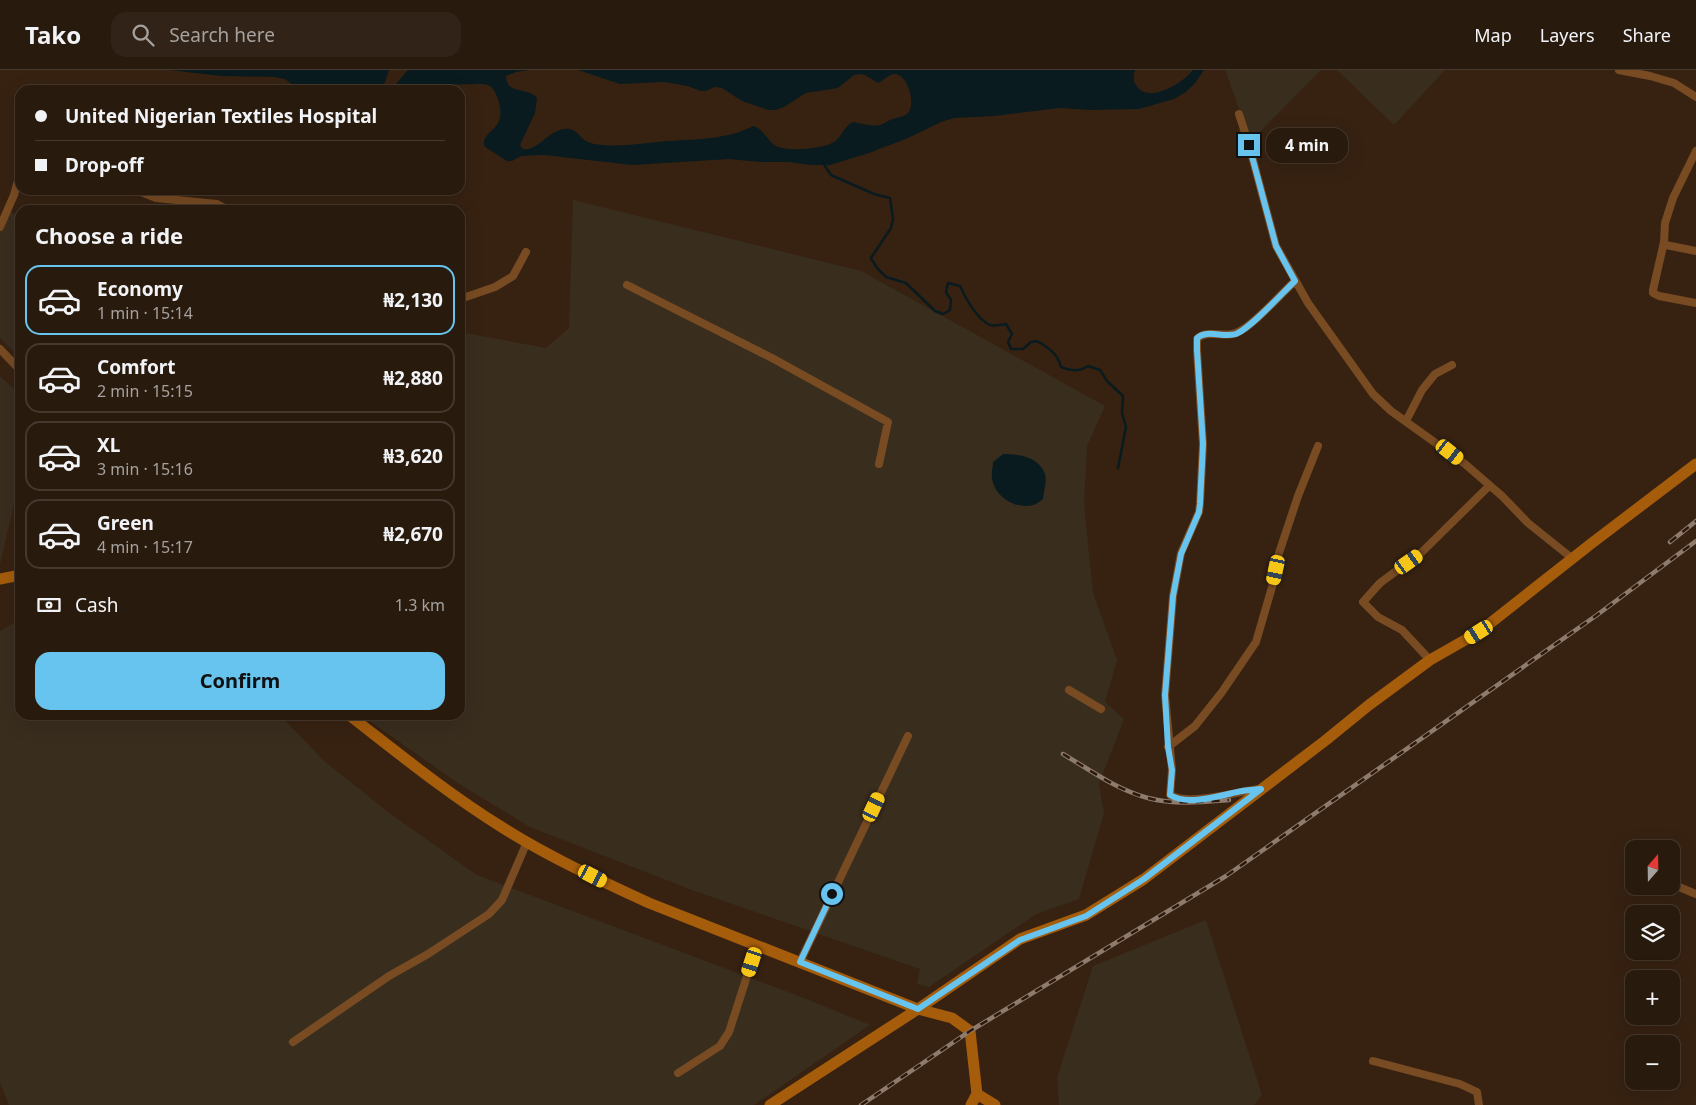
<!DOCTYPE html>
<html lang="en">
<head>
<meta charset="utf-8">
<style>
  :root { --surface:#291a0e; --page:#312317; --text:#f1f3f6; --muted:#a5a19e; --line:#45382e; --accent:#67c4ef }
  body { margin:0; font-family:"Noto Sans",sans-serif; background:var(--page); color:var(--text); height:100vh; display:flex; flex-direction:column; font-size:19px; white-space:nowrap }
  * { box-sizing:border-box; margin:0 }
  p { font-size:16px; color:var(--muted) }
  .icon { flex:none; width:28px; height:28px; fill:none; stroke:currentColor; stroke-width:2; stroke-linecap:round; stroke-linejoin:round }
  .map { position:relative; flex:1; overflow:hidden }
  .panel { position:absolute; left:15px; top:135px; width:450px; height:515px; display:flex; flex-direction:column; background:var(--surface); border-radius:15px; box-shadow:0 5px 20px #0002,0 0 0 1px var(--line) }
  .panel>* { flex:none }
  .top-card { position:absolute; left:15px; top:15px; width:450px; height:110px; border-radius:15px; box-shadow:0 5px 20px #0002,0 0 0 1px var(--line); display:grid; align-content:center; height:110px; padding:0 20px; background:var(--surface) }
  .needle { width:32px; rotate:20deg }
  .fabs { position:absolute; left:1625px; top:770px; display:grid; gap:10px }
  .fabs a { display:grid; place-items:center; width:55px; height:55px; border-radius:10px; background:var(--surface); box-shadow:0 5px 20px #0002,0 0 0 1px var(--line); font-size:25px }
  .end { position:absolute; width:22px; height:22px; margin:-11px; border:6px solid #67c4ef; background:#111; box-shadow:0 0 0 2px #111 }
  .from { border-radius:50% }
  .bubble { position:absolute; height:35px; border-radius:15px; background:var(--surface); box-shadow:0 5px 20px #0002,0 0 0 1px var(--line); font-size:16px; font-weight:700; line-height:35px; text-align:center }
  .car { position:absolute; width:15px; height:30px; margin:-15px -8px; border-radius:6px; box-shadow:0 0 4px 1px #0007; background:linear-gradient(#f5c518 24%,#345 0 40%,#f5c518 0 76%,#345 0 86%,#f5c518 0) }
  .top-card b { display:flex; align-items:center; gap:18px; height:48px; font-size:19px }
  .top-card b+b { border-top:1px solid var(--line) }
  .top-card i { width:12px; height:12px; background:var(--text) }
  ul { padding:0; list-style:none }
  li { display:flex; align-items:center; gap:15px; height:70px; margin:0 10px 8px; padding:0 10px; border:2px solid var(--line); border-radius:15px }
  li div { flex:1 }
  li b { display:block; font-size:19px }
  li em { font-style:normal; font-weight:700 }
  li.selected { border-color:var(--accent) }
  li>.icon { width:45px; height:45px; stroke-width:1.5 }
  h2 { padding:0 20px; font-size:22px; line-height:60px }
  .pay { display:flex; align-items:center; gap:12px; height:55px; padding:0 20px; font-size:19px }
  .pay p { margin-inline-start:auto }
  .button { display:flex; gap:10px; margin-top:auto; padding:10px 20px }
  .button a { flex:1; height:58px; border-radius:15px; background:var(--accent); color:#111; font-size:20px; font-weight:700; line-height:58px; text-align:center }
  header { display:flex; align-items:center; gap:30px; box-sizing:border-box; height:70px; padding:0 25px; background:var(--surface); border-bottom:1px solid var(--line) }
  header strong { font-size:24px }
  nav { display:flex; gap:28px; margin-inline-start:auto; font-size:18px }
  .search { width:350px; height:45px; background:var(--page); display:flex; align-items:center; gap:12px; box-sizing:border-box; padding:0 18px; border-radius:15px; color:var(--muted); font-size:19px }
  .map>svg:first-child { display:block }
</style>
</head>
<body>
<header>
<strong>Tako</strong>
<div class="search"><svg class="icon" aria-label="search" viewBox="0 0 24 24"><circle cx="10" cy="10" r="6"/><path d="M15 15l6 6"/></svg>Search here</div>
<nav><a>Map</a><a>Layers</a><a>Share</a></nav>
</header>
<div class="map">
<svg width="1696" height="1035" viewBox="0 0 1696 1035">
  <rect width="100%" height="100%" fill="#372212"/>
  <path fill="#392d1e" d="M 1225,0 L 1321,0 L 1251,71 Z
    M 1337,0 L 1445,0 L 1394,55 Z
    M 573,130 L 861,201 L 1105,336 L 1087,376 L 1084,435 L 1093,523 L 1117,590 L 1105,632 L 1124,649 L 1099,714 L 1104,743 L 1079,829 L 1036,844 L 929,917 L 917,914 L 920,899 L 692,820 L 530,757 L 458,713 L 361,645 L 460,645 L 460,262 L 546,278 L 569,258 Z
    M 8,140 L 20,148 L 20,288 L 0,268 L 0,163 Z
    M 0,306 L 20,325 L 20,408 L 0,495 Z
    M 20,549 L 20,645 L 280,645 L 324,691 L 388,742 L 477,805 L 809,930 L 870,955 L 754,1035 L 9,1035 L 0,1013 L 0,561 Z
    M 1206,850 L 1262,1025 L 1254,1035 L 1059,1035 L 1057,1008 L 1093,896 Z"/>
  <path fill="#091b1e" d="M 169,0 L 389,0 L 382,20 L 300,20 L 285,9 L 274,7 L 222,6 Z
    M 408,0 L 529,0 L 516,2 L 506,6 C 507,26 528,16 537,28 L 535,43 L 520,75 L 523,79 C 539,82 550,56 570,59 C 580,61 580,72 595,74 C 619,78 643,73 668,71 C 697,69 726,70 753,56 C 763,58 767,71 776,76 C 788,82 823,79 834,72 C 842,67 844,56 853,52 C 861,53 870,57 879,55 C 885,54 888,50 893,49 C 898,47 904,47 908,43 C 916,34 908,5 895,4 C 889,4 883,11 878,13 L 865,5 L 859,4 L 854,5 L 838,18 L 806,23 L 784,37 L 776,40 L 768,40 L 742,31 L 722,18 L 715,17 L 706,21 L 701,21 L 687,16 L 664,12 L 620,14 L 578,0 L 1135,0 C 1133,6 1133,10 1136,15 C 1148,35 1183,13 1193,0 L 1204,0 L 1195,13 L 1186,22 L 1174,29 L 1139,39 L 1089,40 L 1060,38 L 994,46 L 954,48 L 941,52 L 908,68 L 869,83 L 830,95 L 810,95 L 789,92 L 761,92 L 729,89 L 632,95 L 544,85 L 521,86 L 512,91 L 507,91 L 485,77 C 479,67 496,60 499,51 C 503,42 498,23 491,17 C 487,14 484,14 479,14 L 438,15 L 422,20 L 391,20 Z
    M 1003,384 C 1018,384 1039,387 1045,404 C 1047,411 1044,421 1043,429 C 1040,431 1037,434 1033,435 C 1015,440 994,426 992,408 C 991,403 993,397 993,392 Z"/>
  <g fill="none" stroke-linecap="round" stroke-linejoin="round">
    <path stroke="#091b1e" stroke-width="2.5" d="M 823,93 L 831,105 L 874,124 L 890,128 L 893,149 L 891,158 L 871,188 L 877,198 L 886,207 L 906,213 L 935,241 L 943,244 L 950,240 L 951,230 L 946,222 L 948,213 L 960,216 C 965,228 978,250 990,255 C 995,256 1001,255 1006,254 L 1012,264 L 1008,272 L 1011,279 L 1023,279 L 1031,272 L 1037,271 C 1048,277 1058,284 1061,297 C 1072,301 1079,302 1088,296 L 1100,300 L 1107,311 L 1123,326 L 1122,343 L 1126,357 L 1118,398"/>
    <path stroke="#784b22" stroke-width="8" d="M 1619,0 L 1650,6 L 1674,13 L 1696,27
      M 1239,44 L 1249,75 L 1276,176 L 1308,233 L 1373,324 L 1391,341 L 1465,394 L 1502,426 L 1528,453 L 1573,489
      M 1696,81 L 1673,128 L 1665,153 L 1664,172 L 1653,220 L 1653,223 L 1659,226 L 1696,233
      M 136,120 L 156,128 L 217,134 L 228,140
      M 0,157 L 14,125 L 20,103
      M 1664,172 L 1666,175 L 1696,181
      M 627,215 L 772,288 L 888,352 L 879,394
      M 460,229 L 495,217 L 513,206 L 526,182
      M 0,279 L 20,300
      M 1406,351 L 1422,320 L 1435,304 L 1452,295
      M 1430,590 L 1402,560 L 1378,547 L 1363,532 L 1380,513 L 1422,482 L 1489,416
      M 1069,620 L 1101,639
      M 1168,677 L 1195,656 L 1222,622 L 1256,572 L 1272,517 L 1279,483 L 1298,426 L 1318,376
      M 1259,719 C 1236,722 1189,736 1170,725 L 1172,700 L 1165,625 L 1173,526 L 1181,483 L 1199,442 L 1200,433 L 1203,374 L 1197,280 L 1197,269 C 1206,259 1224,268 1236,263 C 1252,257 1281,224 1295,211
      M 1679,817 L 1696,824
      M 800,892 L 908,666
      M 293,972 L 389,906 L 428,884 L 489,844 L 502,830 L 527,772
      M 1373,991 L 1460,1014 L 1477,1022 L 1479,1035
      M 678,1003 L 720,976 L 729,962 L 757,875"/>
    <path stroke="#a55c0b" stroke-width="11" d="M 0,509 L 20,505
      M 349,645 C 398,683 447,723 500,756 C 547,786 599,810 649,833 L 918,939 L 952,948 L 970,961 L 977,1024 L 971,1035
      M 977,1024 L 995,1035
      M 770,1035 L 918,939 L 1020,869 L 1086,845 L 1144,809 L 1326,670 L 1369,635 L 1430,590 L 1479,562 L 1592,473 L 1696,394"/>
    <g stroke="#8d7b6e" stroke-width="4.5">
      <path id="rail" d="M 1670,472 L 1696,451
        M 1063,684 C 1090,700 1117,720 1148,728 C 1174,735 1203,732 1229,730
        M 861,1035 L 970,961 L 1226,806 L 1597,545 L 1696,471"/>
    </g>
    <use href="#rail" stroke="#2d1909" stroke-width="2.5" stroke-dasharray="8" stroke-linecap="butt"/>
  </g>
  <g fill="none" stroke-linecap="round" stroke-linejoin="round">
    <path stroke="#67c4ef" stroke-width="6" d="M 832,824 L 800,892 L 918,939 L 1020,870 L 1086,846 L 1144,809 L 1261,719 C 1253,720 1245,720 1237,722 C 1218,726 1188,736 1170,725 L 1172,700 L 1168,677 L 1165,625 L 1173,526 L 1181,484 L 1199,442 L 1200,434 L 1203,374 L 1197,280 L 1197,268 C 1207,259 1224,268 1236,264 C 1252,257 1281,224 1295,211 L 1276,176 L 1249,75"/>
  </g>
</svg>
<div class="fabs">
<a><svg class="needle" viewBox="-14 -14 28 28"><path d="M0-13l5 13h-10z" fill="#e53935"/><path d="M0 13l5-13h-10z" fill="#a5a19e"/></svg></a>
<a><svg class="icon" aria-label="layers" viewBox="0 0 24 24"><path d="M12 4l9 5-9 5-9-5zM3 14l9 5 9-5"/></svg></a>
<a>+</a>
<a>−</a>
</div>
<i class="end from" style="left:832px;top:824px"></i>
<i class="end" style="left:1249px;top:75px"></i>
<div class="bubble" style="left:1266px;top:58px;width:82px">4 min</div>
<i class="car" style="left:1450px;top:382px;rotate:128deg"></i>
<i class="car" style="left:1409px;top:492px;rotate:55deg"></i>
<i class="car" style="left:1276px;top:500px;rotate:192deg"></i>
<i class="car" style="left:1479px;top:562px;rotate:238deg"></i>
<i class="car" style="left:874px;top:737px;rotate:25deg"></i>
<i class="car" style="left:593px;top:806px;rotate:117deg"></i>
<i class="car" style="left:752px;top:892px;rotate:198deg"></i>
<div class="top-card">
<b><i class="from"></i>United Nigerian Textiles Hospital</b>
<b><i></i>Drop-off</b>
</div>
<section class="panel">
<h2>Choose a ride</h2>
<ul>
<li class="selected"><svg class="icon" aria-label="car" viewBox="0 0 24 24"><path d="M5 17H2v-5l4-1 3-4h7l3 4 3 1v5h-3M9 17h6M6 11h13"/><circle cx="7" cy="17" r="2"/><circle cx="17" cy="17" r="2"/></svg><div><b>Economy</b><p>1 min · 15:14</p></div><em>₦2,130</em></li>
<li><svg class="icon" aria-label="car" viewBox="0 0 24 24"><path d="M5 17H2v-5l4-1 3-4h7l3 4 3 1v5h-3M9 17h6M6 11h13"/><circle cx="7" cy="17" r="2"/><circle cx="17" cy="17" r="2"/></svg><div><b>Comfort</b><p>2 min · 15:15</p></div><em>₦2,880</em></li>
<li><svg class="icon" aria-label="car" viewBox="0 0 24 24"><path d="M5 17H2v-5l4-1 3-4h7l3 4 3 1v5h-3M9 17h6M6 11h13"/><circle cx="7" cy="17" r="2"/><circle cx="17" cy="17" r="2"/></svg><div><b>XL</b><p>3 min · 15:16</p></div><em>₦3,620</em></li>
<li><svg class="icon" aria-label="car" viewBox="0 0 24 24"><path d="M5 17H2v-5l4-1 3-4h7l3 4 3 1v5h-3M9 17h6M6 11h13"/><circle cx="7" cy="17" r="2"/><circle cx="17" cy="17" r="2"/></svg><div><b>Green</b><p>4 min · 15:17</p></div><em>₦2,670</em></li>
</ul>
<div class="pay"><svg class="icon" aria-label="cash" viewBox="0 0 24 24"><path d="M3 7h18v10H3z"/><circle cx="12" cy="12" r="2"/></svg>Cash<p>1.3 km</p></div>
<div class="button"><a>Confirm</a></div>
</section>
</div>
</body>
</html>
